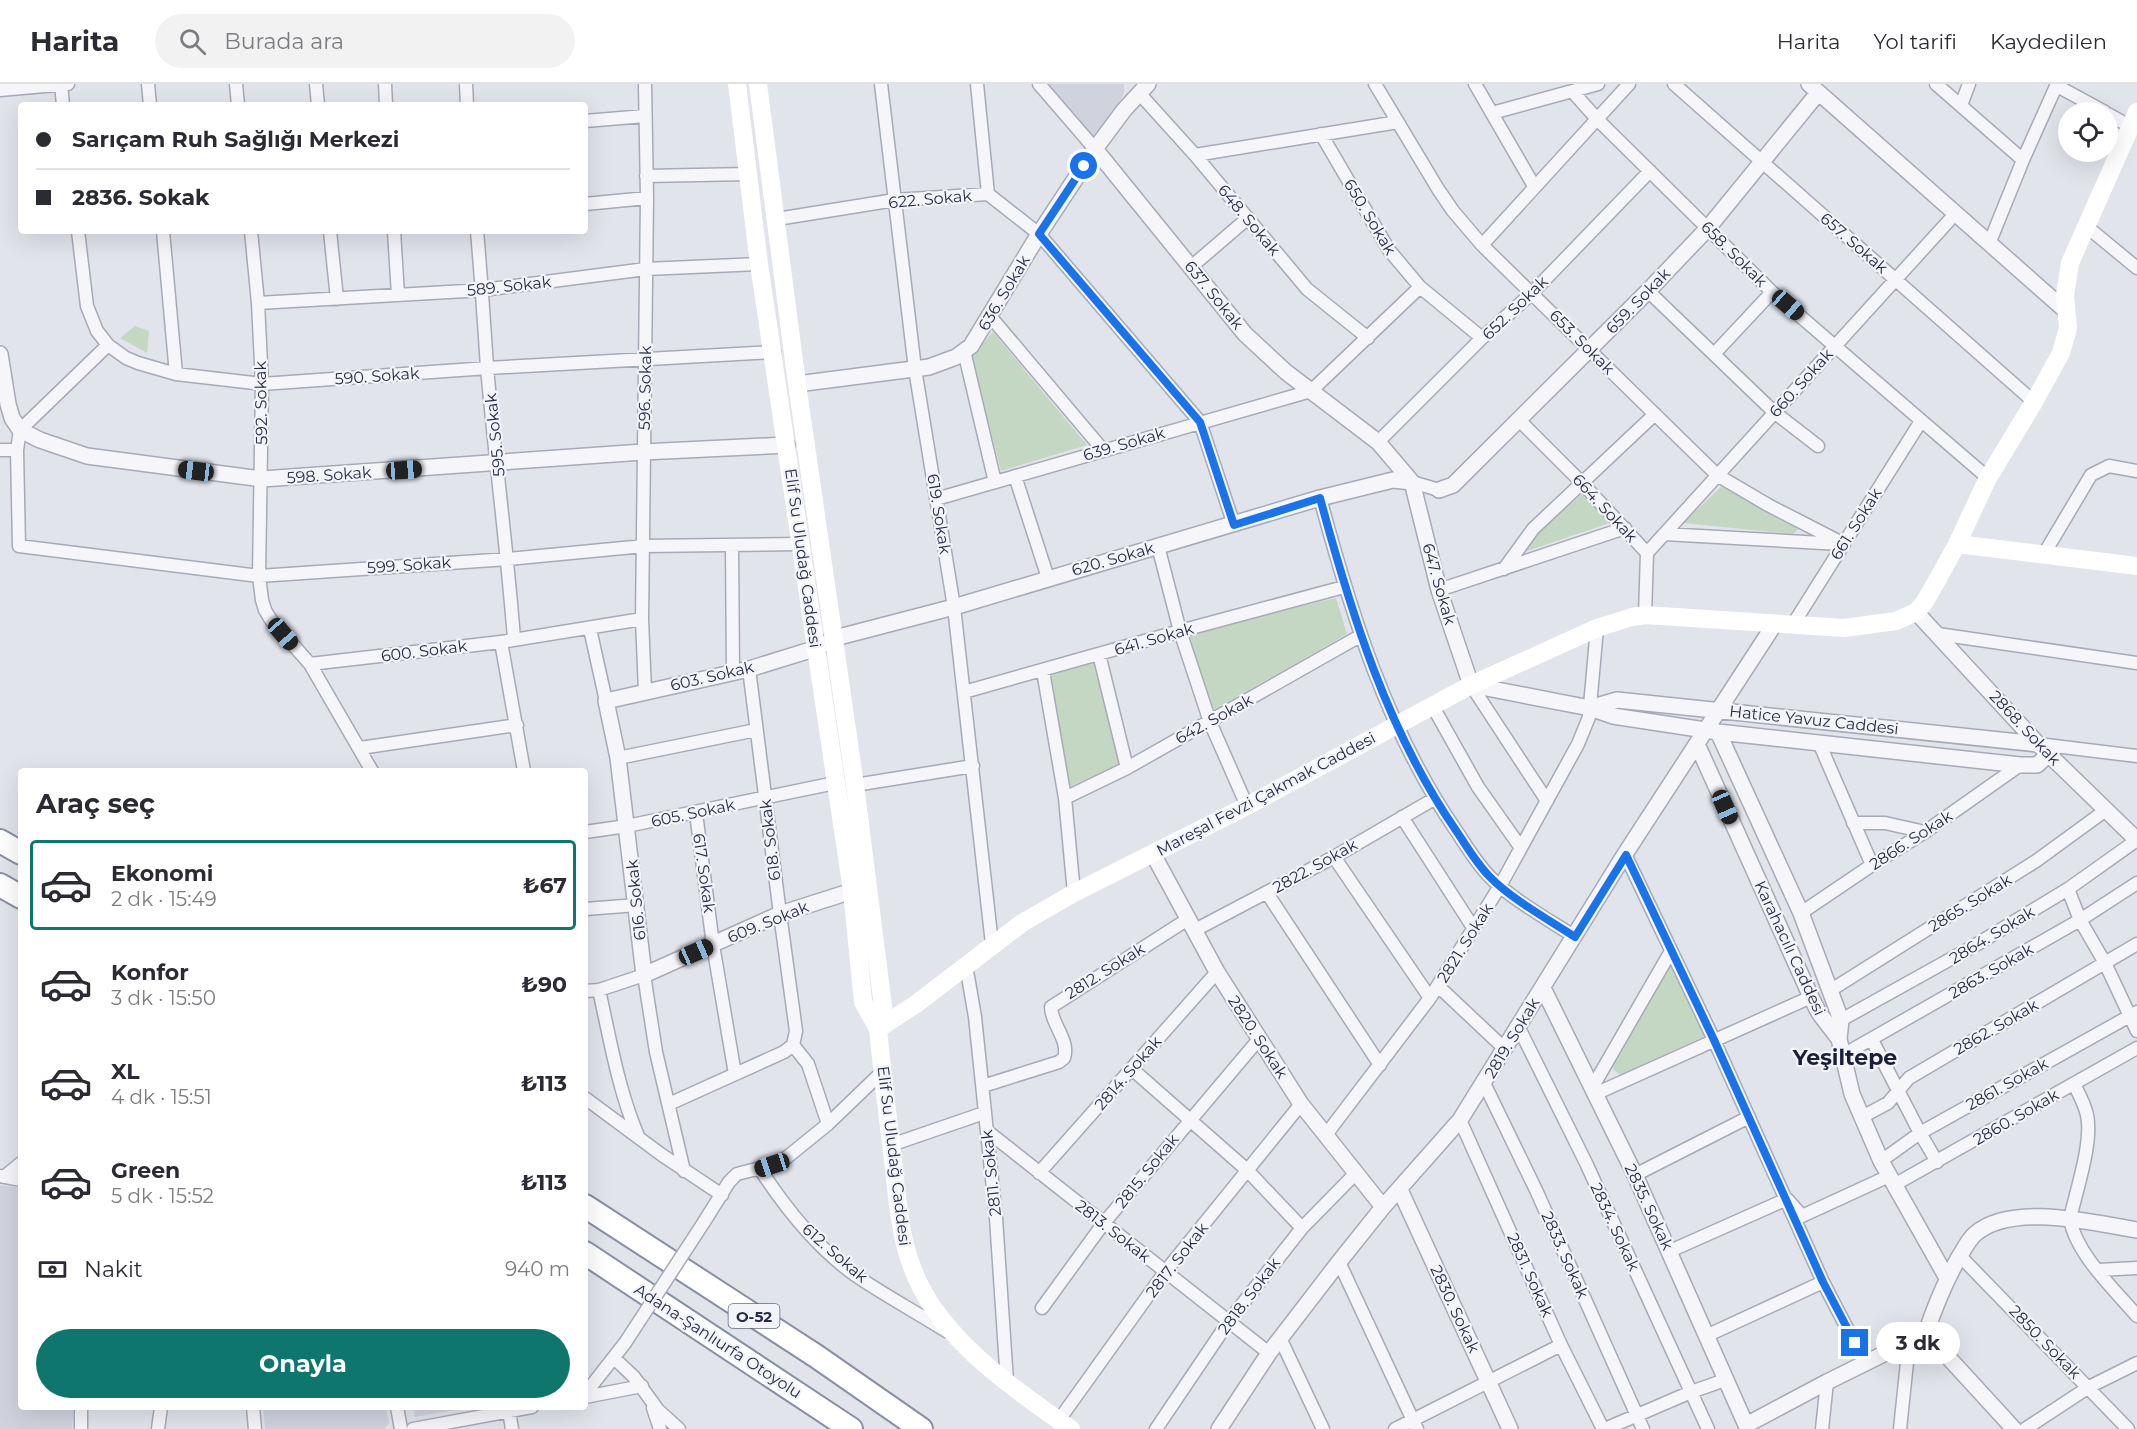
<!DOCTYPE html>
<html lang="tr">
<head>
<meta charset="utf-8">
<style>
  :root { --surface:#fff; --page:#f2f2f3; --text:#2b2b33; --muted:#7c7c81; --line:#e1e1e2; --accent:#0f766e }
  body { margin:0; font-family:Montserrat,sans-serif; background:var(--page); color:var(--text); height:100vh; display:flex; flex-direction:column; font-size:22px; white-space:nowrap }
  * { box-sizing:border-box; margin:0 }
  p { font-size:20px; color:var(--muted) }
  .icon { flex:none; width:33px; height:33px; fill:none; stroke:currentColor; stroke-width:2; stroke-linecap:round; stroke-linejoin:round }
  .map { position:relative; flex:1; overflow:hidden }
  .sheet { position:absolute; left:18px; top:684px; width:570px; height:642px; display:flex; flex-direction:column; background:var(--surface); border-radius:6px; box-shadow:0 6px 24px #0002 }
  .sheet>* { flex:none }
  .hud { position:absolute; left:18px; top:18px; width:570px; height:132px; border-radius:6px; box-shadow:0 6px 24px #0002; display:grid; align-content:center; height:132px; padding:0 18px; background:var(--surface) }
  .tools { position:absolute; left:2058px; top:18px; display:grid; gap:12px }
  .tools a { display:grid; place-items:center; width:60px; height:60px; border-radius:50%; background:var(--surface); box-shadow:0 6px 24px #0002; font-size:30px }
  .end { position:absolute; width:27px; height:27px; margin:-14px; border:8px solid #1a73e8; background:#fff; box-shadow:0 0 0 3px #fff }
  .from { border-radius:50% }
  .bubble { position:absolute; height:42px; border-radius:21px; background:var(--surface); box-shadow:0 6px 24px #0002; font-size:20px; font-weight:700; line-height:42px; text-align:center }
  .car { position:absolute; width:18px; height:36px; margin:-18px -9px; border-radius:8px; box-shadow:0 0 4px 2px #0007; background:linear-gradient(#222 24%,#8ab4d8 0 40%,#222 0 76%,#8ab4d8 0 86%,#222 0) }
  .hud b { display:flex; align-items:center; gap:21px; height:57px; font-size:22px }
  .hud b+b { border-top:2px solid var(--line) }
  .hud i { width:15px; height:15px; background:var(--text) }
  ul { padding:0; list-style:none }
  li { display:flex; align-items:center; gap:18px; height:90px; margin:0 12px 9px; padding:0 6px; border:3px solid transparent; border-radius:6px }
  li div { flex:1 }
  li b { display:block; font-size:22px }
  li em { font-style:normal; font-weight:700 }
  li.current { border-color:var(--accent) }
  li>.icon { width:54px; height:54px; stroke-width:1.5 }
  h2 { padding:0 18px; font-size:27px; line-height:72px }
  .pay { display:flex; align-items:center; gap:15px; height:66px; padding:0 18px; font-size:22px }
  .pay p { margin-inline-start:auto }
  .primary-button { display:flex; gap:12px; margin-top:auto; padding:12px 18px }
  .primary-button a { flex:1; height:69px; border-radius:36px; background:var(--accent); color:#fff; font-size:24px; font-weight:700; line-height:69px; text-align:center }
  header { display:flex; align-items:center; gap:36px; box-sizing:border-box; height:84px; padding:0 30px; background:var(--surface); border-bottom:2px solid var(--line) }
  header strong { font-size:28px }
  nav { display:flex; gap:33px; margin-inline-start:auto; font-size:21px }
  .search { width:420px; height:54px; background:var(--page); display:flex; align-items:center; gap:15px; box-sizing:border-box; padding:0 21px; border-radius:33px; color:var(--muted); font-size:22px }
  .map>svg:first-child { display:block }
</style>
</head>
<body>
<header>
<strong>Harita</strong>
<div class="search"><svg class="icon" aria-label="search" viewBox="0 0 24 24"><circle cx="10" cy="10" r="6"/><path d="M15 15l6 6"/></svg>Burada ara</div>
<nav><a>Harita</a><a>Yol tarifi</a><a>Kaydedilen</a></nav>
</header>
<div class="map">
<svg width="2137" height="1345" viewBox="0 0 2137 1345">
  <rect width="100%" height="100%" fill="#e2e4ec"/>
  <path fill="#d0d3de" d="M 1045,0 L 1124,0 L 1124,9 L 1116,26 L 1092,54 Z
    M 0,1101 L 21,1104 L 21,1323 L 74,1323 L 72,1345 L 0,1345 Z
    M 263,1323 L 386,1323 L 389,1339 L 384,1345 L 265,1345 Z
    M 413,1323 L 470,1323 L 415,1333 Z"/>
  <path fill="#c4d7c3" d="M 135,242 L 149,247 L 147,269 L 120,254 Z
    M 993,248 L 1087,361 L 1001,387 L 971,272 Z
    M 1723,401 L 1800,444 L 1793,450 L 1683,439 Z
    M 1583,409 L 1610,439 L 1524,468 C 1536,444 1563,427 1583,409 Z
    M 1336,514 L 1347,550 L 1214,626 L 1187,548 Z
    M 1094,578 L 1120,680 L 1069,703 L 1051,591 Z
    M 1671,883 L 1705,952 L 1620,991 L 1614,986 L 1612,981 L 1666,885 Z"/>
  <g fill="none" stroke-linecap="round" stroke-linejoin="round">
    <g stroke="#a6a9b7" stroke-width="15">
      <path id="minor" d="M 61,0 L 63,21
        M 148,0 L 150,21
        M 236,0 L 238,21
        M 316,0 L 318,21
        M 385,0 L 386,21
        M 466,0 L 467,21
        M 881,0 L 915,285 L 954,523 L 992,860
        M 977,0 L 988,110
        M 1039,0 L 1095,65
        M 1375,0 L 1438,105 L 1453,127 L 1482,161 L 1717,391 L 1768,421 L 1844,460
        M 1475,0 L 1534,102
        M 1674,0 L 2034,318
        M 1936,0 L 2023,76
        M 2057,2 L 2105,28
        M 0,6 L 68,0
        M 1572,7 L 1597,35 L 1772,208 L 1988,394
        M 1139,9 L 1195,71 L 1307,205 L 1368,254
        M 1961,21 L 1969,0
        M 1492,29 L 1598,0
        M 2108,30 L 2131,43
        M 585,37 L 645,32
        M 1321,50 L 1389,166 L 1420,203 L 1482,254
        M 1195,71 L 1398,38
        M 646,92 L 748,90
        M 585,120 L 647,114
        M 777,135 L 895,116 L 988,110 L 1039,150 L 1200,338 L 1234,441
        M 2086,142 L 2137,184
        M 78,147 L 87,222 L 97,247 L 108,261 L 126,274 L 138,279 L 176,290 L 262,300 L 488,284 L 774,268
        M 163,147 L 176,290
        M 251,147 L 258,219 L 262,300 L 259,492 L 262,516 L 265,526 L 271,536 L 310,580 L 501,558 L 642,535
        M 330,147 L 337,215
        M 394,147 L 398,211
        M 477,147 C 481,192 484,238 487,283 C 495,374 507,464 514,555
        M 1989,160 L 2023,76 L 2057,0
        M 1482,161 L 1629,0
        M 1191,183 L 1248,134
        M 1648,207 L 1774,328 L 1818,362
        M 258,219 L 483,206 L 646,185 L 759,180
        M 990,232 L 1103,366
        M 108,261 L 20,346 L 17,366 L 19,462 L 259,492 L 508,475 L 644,462 L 799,460
        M 964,267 L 995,398
        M 1714,270 L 1772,208
        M 1518,335 L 1582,399 L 1647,469 L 1645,531
        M 1378,358 L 1482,254 L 1532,209 L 1650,87
        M 0,366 L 17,366
        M 1015,392 L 1048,494
        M 1412,398 L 1439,406
        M 1320,414 C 1351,529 1387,646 1455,745 C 1466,761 1476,779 1490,793 C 1510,814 1549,836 1575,853
        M 936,415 L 1311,307 L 1420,203
        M 1664,450 L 1840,460
        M 732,461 L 733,588
        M 1158,462 L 1180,547 L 1210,638 L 1247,722
        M 1647,469 L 1955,130
        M 2044,470 L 2091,391 L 2109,382 L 2137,387
        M 1504,485 L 1533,445 L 1655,330
        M 1439,506 L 1625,444
        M 1792,542 L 1921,337
        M 590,545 L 606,617
        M 1938,550 L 2137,579
        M 501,558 L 524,687
        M 1099,570 L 1127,684
        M 310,580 L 372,687
        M 749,585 L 780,830 L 796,947 L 793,961
        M 1043,587 L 1065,714 L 1074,809
        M 1471,601 L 1547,717
        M 645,608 L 642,535 L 647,114 L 645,0
        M 964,608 L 1180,547 L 1344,503
        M 1432,621 L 1478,703 L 1521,764
        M 2038,660 L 2137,672
        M 1820,661 L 1872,781
        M 360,664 L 517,641
        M 618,674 L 756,646
        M 855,701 L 973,682
        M 1065,714 L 1127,684 L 1360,552
        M 696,729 L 713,861 L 735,990
        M 1402,733 L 1474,845
        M 1853,739 L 1885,739 L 1925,748
        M 585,748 L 627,742 L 835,699
        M 1625,770 L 1714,956 L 1823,1198 L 1865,1279
        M 1334,773 L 1430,914
        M 2068,805 L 2080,836 L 2105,879 L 2137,947
        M 1267,809 L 1380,981
        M 585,825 L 637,821
        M 1801,829 L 1872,781 L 1925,748 L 2020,681
        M 1195,846 L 1334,773 L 1434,715
        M 966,881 L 975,933 L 996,1134 L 1007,1298
        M 1438,902 L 1505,965
        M 599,906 C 610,955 618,1005 638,1052
        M 1831,906 L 2036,777 L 2106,726
        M 585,907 L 599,906 L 644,891 L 656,968 L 684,1087
        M 1841,936 L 1974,862 L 2068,805 L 2137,756
        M 1518,942 L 1586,1079 L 1708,1345
        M 1872,956 L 1920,1049 L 1937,1078
        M 793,961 L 808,980 L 828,1040
        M 1843,971 L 2080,836 L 2137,799
        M 1132,985 L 1247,1086 L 1302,1144
        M 1484,999 L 1536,1106 L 1643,1345
        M 2074,1000 C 2079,1010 2085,1021 2087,1031 C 2093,1058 2076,1107 2070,1135 C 2076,1170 2114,1205 2137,1232
        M 983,1002 L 1059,978 L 1064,974 C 1070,956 1051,940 1051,923 L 1188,835
        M 1592,1004 L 1671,867
        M 1595,1010 L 1811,913
        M 585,1014 L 662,1071 L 722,1111
        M 669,1020 L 784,968 L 793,961
        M 1862,1033 L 1888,1019 L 1909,994 L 2137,860
        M 1460,1036 L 1561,1261 L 1603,1345
        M 987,1047 L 1269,1269
        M 1325,1052 L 1430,914 L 1500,802 L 1578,660 L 1589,633 L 1597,544
        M 891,1061 L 984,1029
        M 1881,1077 L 1920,1049 L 2137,928
        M 760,1085 C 786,1125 816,1163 855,1191 C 884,1211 916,1228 946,1247
        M 1039,1089 L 1217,888
        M 1635,1091 L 1749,1033
        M 0,1092 L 21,1096
        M 4,1093 L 21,1079
        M 1894,1101 L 2137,964
        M 704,1138 L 729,1098 L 737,1090 L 772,1081 L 786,1074 L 828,1040 L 882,988
        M 1670,1167 L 1787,1115 L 1802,1132 L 1889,1092
        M 1960,1172 L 2128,1345
        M 1339,1178 L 1417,1345
        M 2098,1186 L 2137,1184
        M 1042,1224 L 1103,1140 L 1259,955
        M 1706,1252 L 1823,1198
        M 1280,1254 L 1323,1345
        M 614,1274 L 634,1293 L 658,1326 L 679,1345
        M 585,1310 L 625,1259
        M 585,1313 L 642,1302
        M 253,1323 L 255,1345
        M 397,1323 L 401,1345
        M 653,1324 L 660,1345
        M 509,1327 L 512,1345
        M 1059,1336 L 1165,1188 L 1301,1020
        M 81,1345 L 81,1323
        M 158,1345 L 161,1323
        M 413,1345 L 532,1323
        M 1156,1345 L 1229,1237 L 1302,1144 L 1355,1090
        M 1395,1345 L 1561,1261
        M 1605,1345 L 1691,1308 L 1725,1296
        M 1822,1345 L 1827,1298
        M 1900,1345 L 1909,1259
        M 2025,1345 L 2089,1303 L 2137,1279"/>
    </g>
    <g stroke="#a6a9b7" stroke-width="18">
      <path id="tertiary" d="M 1809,0 L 2066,227
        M 1095,65 L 1245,250 L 1286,288 L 1378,358 L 1412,398 L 1439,506 L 1471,601 L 1590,624 L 1613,632 L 1718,648 L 2020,681 L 2037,681 L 2049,670
        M 0,270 L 8,320 L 12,334 L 20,346 L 40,356 L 87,372 L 262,395 L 643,368 L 787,361
        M 797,300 L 929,283 L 956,273 L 971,262 L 1039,150 L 1095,65 L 1124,26 L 1148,0
        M 1439,406 L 1453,401 L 1648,207 L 1708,144 L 1818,9
        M 1916,528 L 2038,660 L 2137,756
        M 1590,624 L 1617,616 L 2038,660
        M 1718,648 L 1801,829 L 1841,936 L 1839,955
        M 1697,660 L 1811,913 L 1819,929 L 1839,955 L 1852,1010 L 1881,1077 L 1947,1194
        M 1153,770 L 1217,888 L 1301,1020 L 1383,1123
        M 852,807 L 780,830 L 644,891 L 618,674 L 606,617 L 749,585 L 817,564 L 835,554 L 954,523 L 1320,414 L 1393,396 L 1412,398
        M 1543,904 L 1635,1091 L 1746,1341 L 1827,1298 L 1926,1249
        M 1400,1106 L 1510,1345
        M 1926,1249 C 1935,1222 1945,1198 1959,1173 C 1964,1166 1968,1156 1975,1150 C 2012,1118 2093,1139 2137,1146
        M 1926,1249 L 2014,1345
        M 1219,1345 L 1269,1269 L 1339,1178 L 1383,1123 L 1460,1036 L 1625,770 L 1774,541"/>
    </g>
    <g stroke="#888ea4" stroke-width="26">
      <path id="motorway" d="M 0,757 L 21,769
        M 0,801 L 21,813
        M 585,1122 L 816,1272 L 921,1345
        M 585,1169 L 851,1345"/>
    </g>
    <use href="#minor" stroke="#f6f6fa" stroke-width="12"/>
    <use href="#tertiary" stroke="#f6f6fa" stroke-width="15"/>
    <path stroke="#fff" stroke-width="18" d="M 737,0 L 759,180 L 852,807 L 863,918 L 878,945
      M 758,0 L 797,300 L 855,701 L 883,922 L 878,945 C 882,986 887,1027 892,1068 C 899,1126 899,1175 934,1225 C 969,1275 1022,1310 1071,1345
      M 1957,460 L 2137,482
      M 878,945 L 916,920 L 1022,839 L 1074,809 L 1247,722 L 1471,601 L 1597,544 L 1632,533 L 1645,531 L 1844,544 L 1896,537 L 1916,528 L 1924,519 L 1939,493 L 1957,460 L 1988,394 L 2034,318 L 2061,269 L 2068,244 L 2065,211 L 2070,179 L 2137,28"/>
    <use href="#motorway" stroke="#fff" stroke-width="22"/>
    <g stroke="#a6a9b7" stroke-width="15" stroke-linecap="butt">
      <path id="minor-bridge" d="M 625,1259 L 704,1138"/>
    </g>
    <use href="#minor-bridge" stroke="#f6f6fa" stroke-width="12"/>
  </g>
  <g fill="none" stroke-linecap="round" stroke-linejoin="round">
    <path stroke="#1a73e8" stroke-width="8" d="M 1084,82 L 1039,150 L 1200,338 L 1234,441 L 1320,414 C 1351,529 1387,646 1455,745 C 1466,761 1476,779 1490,793 C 1510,814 1549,836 1575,853 L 1626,771 L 1714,956 L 1823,1198 L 1855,1259"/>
  </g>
  <g text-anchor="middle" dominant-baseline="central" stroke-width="4.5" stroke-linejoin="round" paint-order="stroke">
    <rect fill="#f3f4f9" stroke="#65697c" stroke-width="1.5" x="728.5" y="1220" width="51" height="24" rx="4.5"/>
    <g font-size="15" font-weight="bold" fill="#282d46">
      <text x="754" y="1232">O-52</text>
    </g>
    <g font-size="16" fill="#282d46" stroke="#f3f4f9">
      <text transform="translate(930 115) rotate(-5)">622. Sokak</text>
      <text transform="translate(1370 133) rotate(59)">650. Sokak</text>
      <text transform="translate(1249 136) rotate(50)">648. Sokak</text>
      <text transform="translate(1854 159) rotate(41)">657. Sokak</text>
      <text transform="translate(1734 170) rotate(45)">658. Sokak</text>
      <text transform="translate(509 202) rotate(-6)">589. Sokak</text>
      <text transform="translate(1004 209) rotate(-59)">636. Sokak</text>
      <text transform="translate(1214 211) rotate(51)">637. Sokak</text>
      <text transform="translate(1638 217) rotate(-46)">659. Sokak</text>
      <text transform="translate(1515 224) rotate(-44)">652. Sokak</text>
      <text transform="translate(1582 258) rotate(45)">653. Sokak</text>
      <text transform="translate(377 292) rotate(-4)">590. Sokak</text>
      <text transform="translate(1801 299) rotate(-48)">660. Sokak</text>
      <text transform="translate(645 304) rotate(-89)">596. Sokak</text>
      <text transform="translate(261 319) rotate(-91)">592. Sokak</text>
      <text transform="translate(495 351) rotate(-96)">595. Sokak</text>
      <text transform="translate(1124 360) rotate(-16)">639. Sokak</text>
      <text transform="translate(329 391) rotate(-4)">598. Sokak</text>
      <text transform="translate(1605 424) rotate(47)">664. Sokak</text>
      <text transform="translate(939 430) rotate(81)">619. Sokak</text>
      <text transform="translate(1856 440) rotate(-58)">661. Sokak</text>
      <text transform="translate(803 474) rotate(82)">Elif Su Uludağ Caddesi</text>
      <text transform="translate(1113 475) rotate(-16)">620. Sokak</text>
      <text transform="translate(409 481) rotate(-4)">599. Sokak</text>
      <text transform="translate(1439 500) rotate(74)">647. Sokak</text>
      <text transform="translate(1154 555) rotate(-16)">641. Sokak</text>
      <text transform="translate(424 567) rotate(-7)">600. Sokak</text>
      <text transform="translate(712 592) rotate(-13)">603. Sokak</text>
      <text transform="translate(1214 635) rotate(-29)">642. Sokak</text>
      <text transform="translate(1814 636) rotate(6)">Hatice Yavuz Caddesi</text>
      <text transform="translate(2025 644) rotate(47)">2868. Sokak</text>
      <text transform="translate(1266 710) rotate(-28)">Mareşal Fevzi Çakmak Caddesi</text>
      <text transform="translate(693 729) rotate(-12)">605. Sokak</text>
      <text transform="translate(770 756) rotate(-97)">618. Sokak</text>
      <text transform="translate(1911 756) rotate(-33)">2866. Sokak</text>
      <text transform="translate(1315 782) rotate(-29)">2822. Sokak</text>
      <text transform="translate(704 789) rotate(82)">617. Sokak</text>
      <text transform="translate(636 816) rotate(-96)">616. Sokak</text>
      <text transform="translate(1970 819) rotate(-32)">2865. Sokak</text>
      <text transform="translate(768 838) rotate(-22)">609. Sokak</text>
      <text transform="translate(1992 851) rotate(-31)">2864. Sokak</text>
      <text transform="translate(1465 859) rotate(-58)">2821. Sokak</text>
      <text transform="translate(1790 864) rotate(65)">Karahacılı Caddesi</text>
      <text transform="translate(1105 887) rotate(-32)">2812. Sokak</text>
      <text transform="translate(1991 887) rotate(-30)">2863. Sokak</text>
      <text transform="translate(1996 943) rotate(-30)">2862. Sokak</text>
      <text transform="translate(1258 953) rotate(57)">2820. Sokak</text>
      <text transform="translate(1512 954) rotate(-59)">2819. Sokak</text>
      <text transform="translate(1128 989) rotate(-49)">2814. Sokak</text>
      <text transform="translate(2007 1000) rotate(-29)">2861. Sokak</text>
      <text transform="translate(2016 1033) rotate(-30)">2860. Sokak</text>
      <text transform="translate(894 1072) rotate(83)">Elif Su Uludağ Caddesi</text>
      <text transform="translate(1147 1087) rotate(-51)">2815. Sokak</text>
      <text transform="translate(991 1089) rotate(-96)">2811. Sokak</text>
      <text transform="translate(1649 1123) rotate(65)">2835. Sokak</text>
      <text transform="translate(1615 1143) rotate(65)">2834. Sokak</text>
      <text transform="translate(1113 1147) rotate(38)">2813. Sokak</text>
      <text transform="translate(835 1169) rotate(41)">612. Sokak</text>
      <text transform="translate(1565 1171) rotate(66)">2833. Sokak</text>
      <text transform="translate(1177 1176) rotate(-52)">2817. Sokak</text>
      <text transform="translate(1530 1191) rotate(66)">2831. Sokak</text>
      <text transform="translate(1249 1212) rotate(-53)">2818. Sokak</text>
      <text transform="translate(1455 1225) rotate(65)">2830. Sokak</text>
      <text transform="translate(718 1257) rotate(33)">Adana-Şanlıurfa Otoyolu</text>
      <text transform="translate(2045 1258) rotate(46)">2850. Sokak</text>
    </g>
    <g font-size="22" font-weight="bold" fill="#1a1f37" stroke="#f3f4f9">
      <text x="1845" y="973">Yeşiltepe</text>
    </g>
  </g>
</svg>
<div class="tools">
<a><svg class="icon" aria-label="locate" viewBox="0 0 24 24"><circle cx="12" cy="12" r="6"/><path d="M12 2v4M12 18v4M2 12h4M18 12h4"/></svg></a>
</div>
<i class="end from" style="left:1084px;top:82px"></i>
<i class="end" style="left:1855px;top:1259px"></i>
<div class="bubble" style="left:1876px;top:1238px;width:84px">3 dk</div>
<i class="car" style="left:1788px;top:221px;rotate:131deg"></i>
<i class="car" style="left:404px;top:386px;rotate:86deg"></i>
<i class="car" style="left:196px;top:387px;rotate:277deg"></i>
<i class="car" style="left:283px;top:550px;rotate:139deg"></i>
<i class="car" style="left:1725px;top:723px;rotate:156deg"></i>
<i class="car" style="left:696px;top:868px;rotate:66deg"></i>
<i class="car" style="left:772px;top:1081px;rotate:252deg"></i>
<div class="hud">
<b><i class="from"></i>Sarıçam Ruh Sağlığı Merkezi</b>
<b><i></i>2836. Sokak</b>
</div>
<section class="sheet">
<h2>Araç seç</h2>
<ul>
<li class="current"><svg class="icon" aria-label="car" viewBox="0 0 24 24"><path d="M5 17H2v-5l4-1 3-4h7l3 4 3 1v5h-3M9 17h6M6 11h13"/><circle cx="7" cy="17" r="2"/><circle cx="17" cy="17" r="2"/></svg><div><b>Ekonomi</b><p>2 dk · 15:49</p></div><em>₺67</em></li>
<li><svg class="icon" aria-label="car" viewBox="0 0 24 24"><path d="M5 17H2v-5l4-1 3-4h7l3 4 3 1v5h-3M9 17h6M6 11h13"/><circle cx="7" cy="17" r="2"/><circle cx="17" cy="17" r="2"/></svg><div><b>Konfor</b><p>3 dk · 15:50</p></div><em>₺90</em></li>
<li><svg class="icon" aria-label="car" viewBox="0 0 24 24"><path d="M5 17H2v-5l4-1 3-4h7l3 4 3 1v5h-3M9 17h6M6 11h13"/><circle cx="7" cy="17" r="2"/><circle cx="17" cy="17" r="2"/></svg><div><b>XL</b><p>4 dk · 15:51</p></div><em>₺113</em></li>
<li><svg class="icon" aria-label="car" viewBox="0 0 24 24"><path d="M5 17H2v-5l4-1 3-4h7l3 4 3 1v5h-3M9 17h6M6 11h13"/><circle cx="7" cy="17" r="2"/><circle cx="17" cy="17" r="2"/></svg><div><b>Green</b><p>5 dk · 15:52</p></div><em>₺113</em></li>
</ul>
<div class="pay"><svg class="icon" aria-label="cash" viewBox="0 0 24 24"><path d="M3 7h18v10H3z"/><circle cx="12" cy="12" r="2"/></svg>Nakit<p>940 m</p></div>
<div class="primary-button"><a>Onayla</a></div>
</section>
</div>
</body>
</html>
